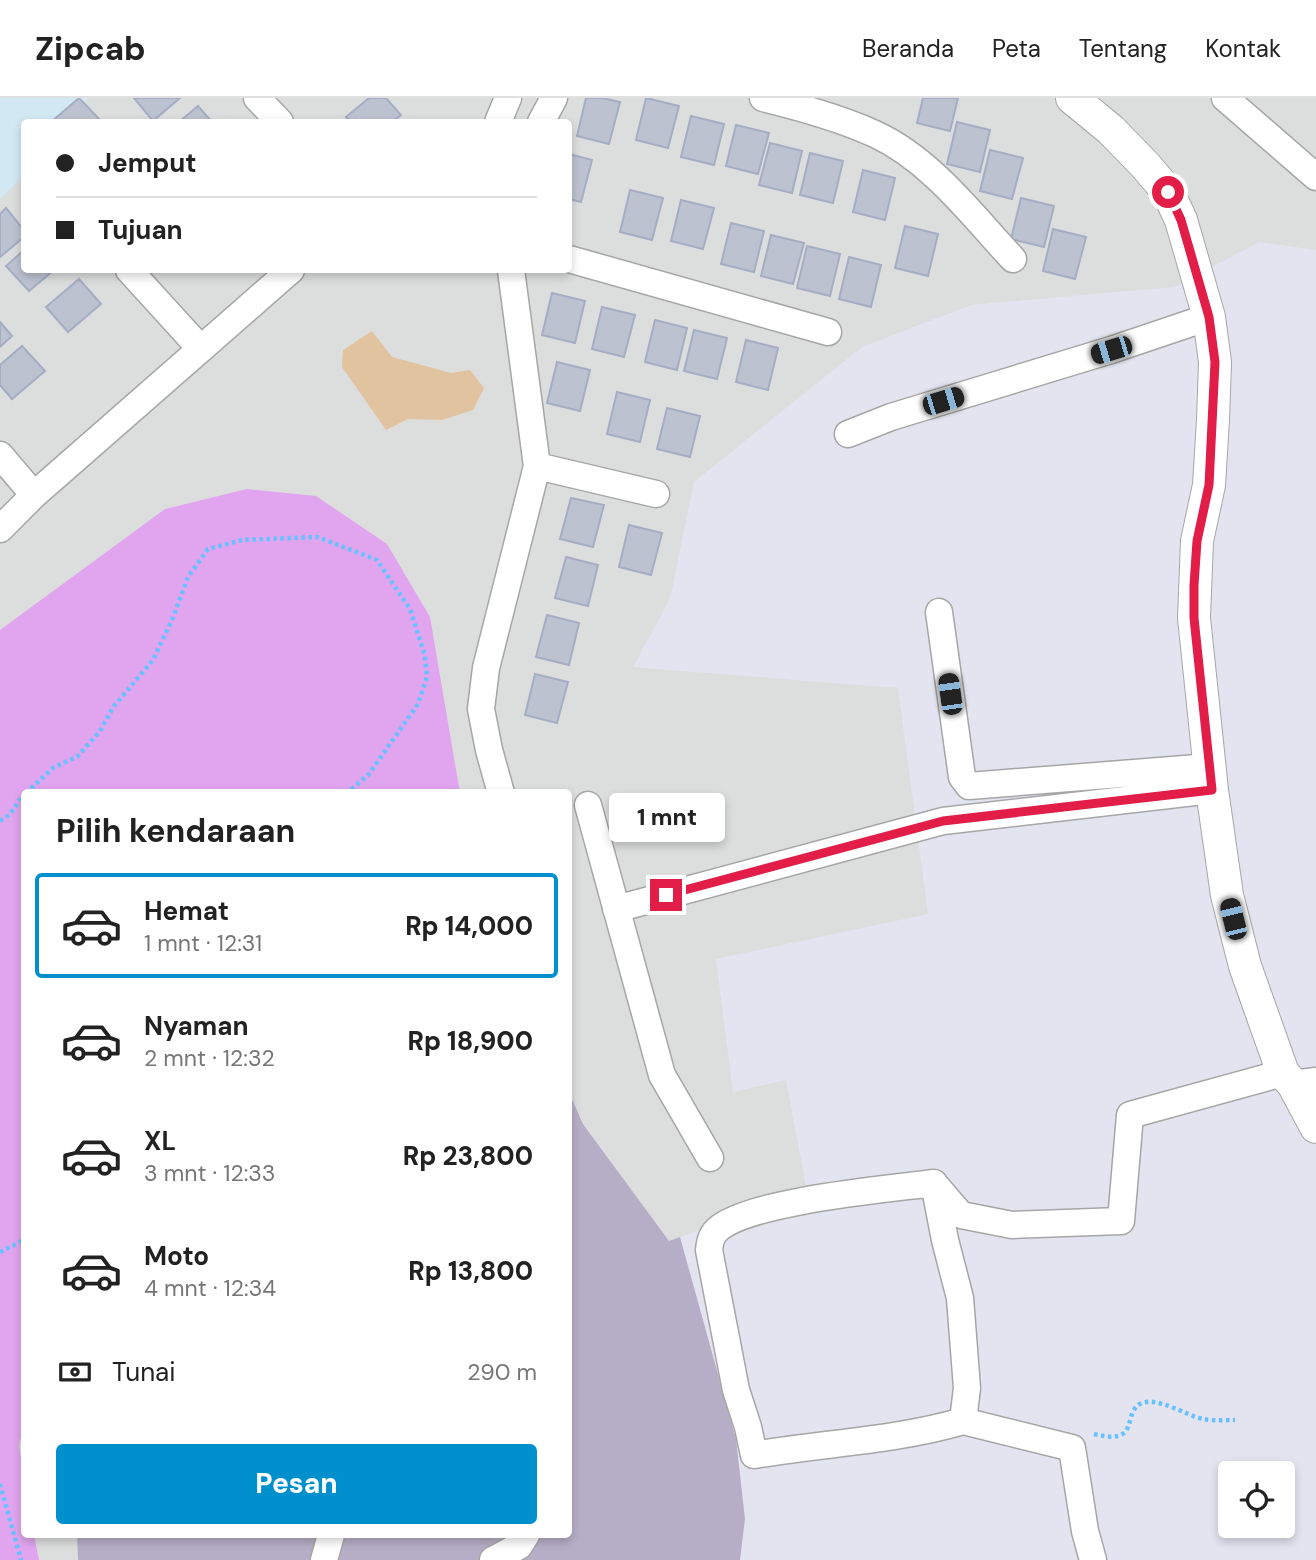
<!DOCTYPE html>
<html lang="id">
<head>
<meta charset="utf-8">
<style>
  :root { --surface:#fff; --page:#f6f6f6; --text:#222; --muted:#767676; --line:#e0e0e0; --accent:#0090ce }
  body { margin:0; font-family:"DM Sans",sans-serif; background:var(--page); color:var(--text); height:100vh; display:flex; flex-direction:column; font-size:26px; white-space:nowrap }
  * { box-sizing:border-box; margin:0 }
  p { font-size:23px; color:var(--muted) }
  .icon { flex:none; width:38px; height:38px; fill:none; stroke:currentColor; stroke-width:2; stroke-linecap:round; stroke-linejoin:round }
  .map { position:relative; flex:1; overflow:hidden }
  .sheet { position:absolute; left:21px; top:691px; width:551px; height:749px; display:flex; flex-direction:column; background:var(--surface); border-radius:7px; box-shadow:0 4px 10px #0003 }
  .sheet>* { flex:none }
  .top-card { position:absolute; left:21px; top:21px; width:551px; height:154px; border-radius:7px; box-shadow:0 4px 10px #0003; display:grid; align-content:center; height:154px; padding:0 35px; background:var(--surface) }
  .buttons { position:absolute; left:1218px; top:1363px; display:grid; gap:14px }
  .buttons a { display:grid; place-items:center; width:77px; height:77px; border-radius:7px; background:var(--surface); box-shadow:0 4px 10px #0003; font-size:35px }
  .end { position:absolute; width:32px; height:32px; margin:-16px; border:9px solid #e11d48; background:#fff; box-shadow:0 0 0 4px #fff }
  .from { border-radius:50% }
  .bubble { position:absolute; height:49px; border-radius:7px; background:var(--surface); box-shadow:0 4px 10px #0003; font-size:23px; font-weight:800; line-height:49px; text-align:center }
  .car { position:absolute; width:21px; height:42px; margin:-21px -10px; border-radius:9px; box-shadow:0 0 5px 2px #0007; background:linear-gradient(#222 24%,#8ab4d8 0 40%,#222 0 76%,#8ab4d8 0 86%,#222 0) }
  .top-card b { display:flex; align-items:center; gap:24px; height:66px; font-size:26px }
  .top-card b+b { border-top:2px solid var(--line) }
  .top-card i { width:18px; height:18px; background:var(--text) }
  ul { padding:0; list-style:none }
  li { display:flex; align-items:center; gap:21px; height:105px; margin:0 14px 10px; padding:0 21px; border:4px solid transparent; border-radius:7px }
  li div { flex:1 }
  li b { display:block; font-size:26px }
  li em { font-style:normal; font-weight:800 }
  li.current { border-color:var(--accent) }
  li>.icon { width:63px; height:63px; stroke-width:1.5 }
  h2 { padding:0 35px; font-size:32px; line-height:84px }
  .pay { display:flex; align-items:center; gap:18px; height:77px; padding:0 35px; font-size:26px }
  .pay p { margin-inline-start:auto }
  .button { display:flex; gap:14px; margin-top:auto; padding:14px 35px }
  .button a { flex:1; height:80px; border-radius:7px; background:var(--accent); color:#fff; font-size:28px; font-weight:800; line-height:80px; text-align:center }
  header { display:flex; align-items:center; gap:42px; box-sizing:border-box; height:98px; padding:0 35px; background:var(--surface); border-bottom:2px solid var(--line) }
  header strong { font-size:33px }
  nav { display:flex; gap:38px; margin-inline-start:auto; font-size:24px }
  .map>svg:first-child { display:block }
</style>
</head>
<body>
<header>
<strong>Zipcab</strong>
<nav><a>Beranda</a><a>Peta</a><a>Tentang</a><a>Kontak</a></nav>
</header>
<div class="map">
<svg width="1316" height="1462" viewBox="0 0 1316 1462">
  <rect width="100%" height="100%" fill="#e4e4f1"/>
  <path fill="#dcdddd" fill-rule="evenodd" d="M 0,0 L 1316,0 L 1316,152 L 1259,144 L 1174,189 L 971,207 L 862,249 L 694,384 L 670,501 L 633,569 L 898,590 L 928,816 L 716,861 L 733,994 L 786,982 L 806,1088 L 669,1144 L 583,1025 L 569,994 L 569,695 L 24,695 L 24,1437 L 77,1437 L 78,1462 L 0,1462 ZM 24,24 L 569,24 L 569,172 L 24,172 Z"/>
  <path fill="#d2e8f3" d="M 0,0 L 88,0 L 72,24 L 24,24 L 24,78 L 0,101 Z"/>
  <path fill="#b6aec6" d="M 569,994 L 583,1026 L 669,1143 L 680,1139 L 736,1341 L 745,1421 L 740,1462 L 78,1462 L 77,1437 L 569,1437 Z"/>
  <path fill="#e1a5ef" d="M 247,391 L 316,398 L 387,446 L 430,519 L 460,695 L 24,695 L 24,1324 L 19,1348 L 24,1380 L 24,1437 L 34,1437 L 39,1462 L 0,1462 L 0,532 L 165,411 Z"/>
  <path fill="#e2c3a0" d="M 372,233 L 392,259 L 451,275 L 470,272 L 484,290 L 473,312 L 442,322 L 408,321 L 386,332 L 342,269 L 343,252 Z"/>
  <path fill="#bdc2d1" stroke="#a5adc4" stroke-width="2" d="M 79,0 L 102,24 L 51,24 Z
    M 134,0 L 180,0 L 153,23 Z
    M 369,0 L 386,0 L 401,17 L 392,24 L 351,24 L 346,19 Z
    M 586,0 L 602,0 L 620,4 L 609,46 L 577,38 Z
    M 646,0 L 679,8 L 668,50 L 636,42 Z
    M 923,0 L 958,0 L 950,33 L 917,25 Z
    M 198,8 L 212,24 L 179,24 Z
    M 691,18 L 724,26 L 714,67 L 681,59 Z
    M 957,24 L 990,32 L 980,74 L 947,66 Z
    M 736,27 L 769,35 L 758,76 L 726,68 Z
    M 770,45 L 802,53 L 792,95 L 759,87 Z
    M 990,52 L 1023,60 L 1012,101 L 980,93 Z
    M 810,55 L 843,63 L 833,105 L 800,97 Z
    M 569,56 L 592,62 L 581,104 L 569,101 Z
    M 863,72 L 895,80 L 885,122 L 853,114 Z
    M 630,92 L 663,100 L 652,142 L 620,134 Z
    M 1021,100 L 1054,108 L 1044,149 L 1011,141 Z
    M 681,102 L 714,110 L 703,151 L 671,143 Z
    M 6,110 L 24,132 L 24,139 L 0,159 L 0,116 Z
    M 731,125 L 764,133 L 754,174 L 721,166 Z
    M 905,128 L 938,136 L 928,178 L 895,170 Z
    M 1053,131 L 1086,139 L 1075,181 L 1043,173 Z
    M 771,137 L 804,145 L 793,186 L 761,178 Z
    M 807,148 L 840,156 L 830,198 L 797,190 Z
    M 24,152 L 24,172 L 54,172 L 29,193 L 6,168 Z
    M 849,159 L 881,167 L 871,209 L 839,201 Z
    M 79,181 L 101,206 L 68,234 L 46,209 Z
    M 552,195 L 585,203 L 575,245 L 542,237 Z
    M 602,209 L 635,217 L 624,259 L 592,251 Z
    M 655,222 L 687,230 L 677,272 L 645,264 Z
    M 0,224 L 12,238 L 0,249 Z
    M 694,232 L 727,240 L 717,281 L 684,273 Z
    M 746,242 L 778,250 L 768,292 L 736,284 Z
    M 22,248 L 45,273 L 12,301 L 0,287 L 0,267 Z
    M 557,264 L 590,272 L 580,313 L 547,305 Z
    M 617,294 L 650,302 L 640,344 L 607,336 Z
    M 667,310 L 700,318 L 690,359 L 657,351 Z
    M 571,400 L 604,407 L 593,449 L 560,441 Z
    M 629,427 L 662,435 L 651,477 L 619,469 Z
    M 566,459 L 598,467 L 588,508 L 555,500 Z
    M 547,517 L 579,525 L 569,567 L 536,559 Z
    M 535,576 L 568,584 L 557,625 L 525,617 Z"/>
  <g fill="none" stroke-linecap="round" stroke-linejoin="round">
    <g stroke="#a6a6a6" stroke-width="29">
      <path id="minor" d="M 257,0 L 280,24
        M 763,0 C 800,9 840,20 875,36 C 931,62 972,117 1013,161
        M 1225,0 L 1316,79
        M 498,24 L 508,0
        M 541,24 L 554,0
        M 569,161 L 828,234
        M 129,172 L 200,250
        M 848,336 L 891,319 L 1111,252 L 1209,219
        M 0,357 L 34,397
        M 537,368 L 656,396
        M 0,431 L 34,397 L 291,172
        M 939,514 L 962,679 L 969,688 L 1210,669
        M 501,695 L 489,652 L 481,611 L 486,570 L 537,368 L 511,172
        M 588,707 L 662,977 L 710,1060
        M 616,811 L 943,723 L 1212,692
        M 1293,986 L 1316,983
        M 934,1085 L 945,1142 L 960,1200 L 967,1290 L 963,1323 C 895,1343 824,1345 754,1357 L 748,1329 L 736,1292 L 709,1152 C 710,1144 711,1138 717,1132 C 748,1103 888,1091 934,1085 Z
        M 937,1089 L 961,1117 L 1012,1127 L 1121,1123 L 1130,1017 L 1283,975
        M 963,1323 L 1072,1350 L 1085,1433 L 1093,1462
        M 324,1462 L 331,1437
        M 493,1462 L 519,1448 L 526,1437"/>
    </g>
    <g stroke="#a6a6a6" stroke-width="34">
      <path id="tertiary" d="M 1072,0 L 1111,32 L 1145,67 L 1168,94 L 1181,122 L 1209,219 L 1215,264 L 1213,322 L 1209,387 L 1197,443 L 1194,520 L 1212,692 L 1227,797 L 1245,868 L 1283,975 L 1293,986 L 1316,1029"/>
    </g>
    <path stroke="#67c1ff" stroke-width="4.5" stroke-dasharray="3.5 3.5" stroke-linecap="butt" d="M 26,695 L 53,670 L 78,658 L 100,633 L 114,608 L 153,562 L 172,522 L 188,479 L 208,451 L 242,442 L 317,439 L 377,462 L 410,511 L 425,558 L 427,579 L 418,606 L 369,676 L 347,695
      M 0,723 L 10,716 L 24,696
      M 0,1154 L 24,1142
      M 1094,1336 C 1141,1348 1122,1316 1140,1306 C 1156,1297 1187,1318 1203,1321 C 1213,1323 1225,1322 1235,1322
      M 0,1386 L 21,1462"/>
    <use href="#minor" stroke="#fff" stroke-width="26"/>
    <use href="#tertiary" stroke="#fff" stroke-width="32"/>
  </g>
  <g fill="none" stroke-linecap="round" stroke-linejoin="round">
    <path stroke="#e11d48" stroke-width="9" d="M 666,797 L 943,723 L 1212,692 L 1194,520 L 1194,487 L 1197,443 L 1209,387 L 1215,264 L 1209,219 L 1181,122 L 1168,94"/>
  </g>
</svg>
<div class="buttons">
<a><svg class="icon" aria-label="locate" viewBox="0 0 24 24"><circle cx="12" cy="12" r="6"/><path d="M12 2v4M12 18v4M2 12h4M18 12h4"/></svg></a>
</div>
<i class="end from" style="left:1168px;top:94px"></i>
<i class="end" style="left:666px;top:797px"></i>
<div class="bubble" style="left:609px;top:695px;width:116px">1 mnt</div>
<i class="car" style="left:1111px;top:252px;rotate:253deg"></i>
<i class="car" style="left:943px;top:303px;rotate:73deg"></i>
<i class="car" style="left:950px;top:596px;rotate:352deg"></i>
<i class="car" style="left:1233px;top:821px;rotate:346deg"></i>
<div class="top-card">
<b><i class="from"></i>Jemput</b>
<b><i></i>Tujuan</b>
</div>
<section class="sheet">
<h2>Pilih kendaraan</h2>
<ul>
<li class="current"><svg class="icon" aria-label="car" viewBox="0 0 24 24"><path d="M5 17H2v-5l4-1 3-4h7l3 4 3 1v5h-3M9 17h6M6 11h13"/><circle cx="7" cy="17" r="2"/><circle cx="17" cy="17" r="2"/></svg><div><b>Hemat</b><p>1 mnt · 12:31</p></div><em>Rp 14,000</em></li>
<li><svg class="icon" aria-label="car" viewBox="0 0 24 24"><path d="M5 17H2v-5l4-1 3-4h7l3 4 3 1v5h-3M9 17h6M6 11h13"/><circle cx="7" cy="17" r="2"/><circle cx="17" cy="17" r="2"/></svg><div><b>Nyaman</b><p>2 mnt · 12:32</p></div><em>Rp 18,900</em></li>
<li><svg class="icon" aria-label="car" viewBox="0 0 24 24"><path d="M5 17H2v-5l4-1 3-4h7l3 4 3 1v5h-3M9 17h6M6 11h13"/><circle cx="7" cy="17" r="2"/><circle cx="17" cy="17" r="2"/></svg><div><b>XL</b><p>3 mnt · 12:33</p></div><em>Rp 23,800</em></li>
<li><svg class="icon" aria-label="car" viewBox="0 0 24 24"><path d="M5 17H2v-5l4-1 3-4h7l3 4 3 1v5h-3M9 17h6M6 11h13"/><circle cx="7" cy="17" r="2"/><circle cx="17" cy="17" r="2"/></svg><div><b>Moto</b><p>4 mnt · 12:34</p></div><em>Rp 13,800</em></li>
</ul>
<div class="pay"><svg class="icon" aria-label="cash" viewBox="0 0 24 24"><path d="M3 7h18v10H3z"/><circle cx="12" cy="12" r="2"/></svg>Tunai<p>290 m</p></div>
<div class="button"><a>Pesan</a></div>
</section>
</div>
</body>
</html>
